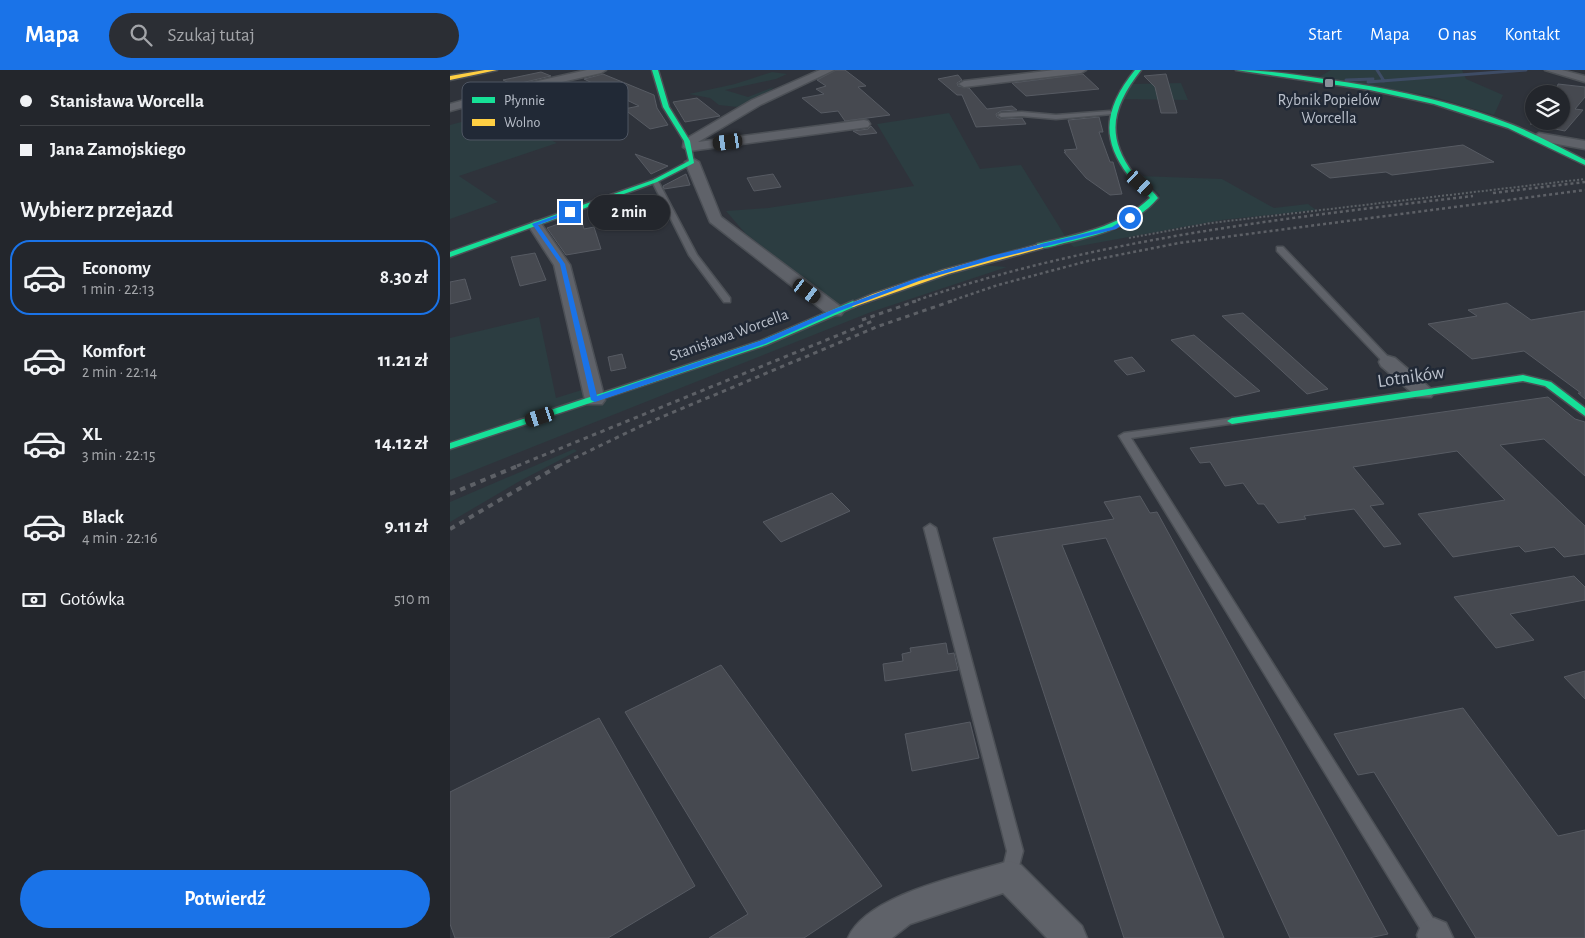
<!DOCTYPE html>
<html lang="pl">
<head>
<meta charset="utf-8">
<style>
  :root { --surface:#23262c; --page:#2b2e34; --text:#f1f3f6; --muted:#a3a5a9; --line:#404348; --accent:#1a73e8 }
  body { margin:0; font-family:"Alegreya Sans",sans-serif; background:var(--page); color:var(--text); height:100vh; display:flex; flex-direction:column; font-size:19px; white-space:nowrap }
  * { box-sizing:border-box; margin:0 }
  p { font-size:16px; color:var(--muted) }
  .icon { flex:none; width:28px; height:28px; fill:none; stroke:currentColor; stroke-width:2; stroke-linecap:round; stroke-linejoin:round }
  .map { position:relative; flex:1; overflow:hidden }
  .drawer { display:flex; flex-direction:column; background:var(--surface); width:450px }
  .drawer>* { flex:none }
  .top-card { display:grid; align-content:center; height:110px; padding:0 20px; background:var(--surface) }
  .buttons { position:absolute; left:1075px; top:15px; display:grid; gap:10px }
  .buttons a { display:grid; place-items:center; width:45px; height:45px; border-radius:50%; background:var(--surface); box-shadow:0 1px 4px #0004,0 0 0 1px var(--line); font-size:25px }
  .end { position:absolute; width:22px; height:22px; margin:-11px; border:6px solid #1a73e8; background:#fff; box-shadow:0 0 0 2px #fff }
  .from { border-radius:50% }
  .bubble { position:absolute; height:35px; border-radius:18px; background:var(--surface); box-shadow:0 1px 4px #0004,0 0 0 1px var(--line); font-size:16px; font-weight:700; line-height:35px; text-align:center }
  .car { position:absolute; width:15px; height:30px; margin:-15px -8px; border-radius:6px; box-shadow:0 0 4px 1px #0007; background:linear-gradient(#222 24%,#8ab4d8 0 40%,#222 0 76%,#8ab4d8 0 86%,#222 0) }
  .top-card b { display:flex; align-items:center; gap:18px; height:48px; font-size:19px }
  .top-card b+b { border-top:1px solid var(--line) }
  .top-card i { width:12px; height:12px; background:var(--text) }
  ul { padding:0; list-style:none }
  li { display:flex; align-items:center; gap:15px; height:75px; margin:0 10px 8px; padding:0 10px; border:2px solid transparent; border-radius:20px }
  li div { flex:1 }
  li b { display:block; font-size:19px }
  li em { font-style:normal; font-weight:700 }
  li.on { border-color:var(--accent) }
  li>.icon { width:45px; height:45px; stroke-width:1.5 }
  h2 { padding:0 20px; font-size:22px; line-height:60px }
  .pay { display:flex; align-items:center; gap:12px; height:55px; padding:0 20px; font-size:19px }
  .pay p { margin-inline-start:auto }
  .action { display:flex; gap:10px; margin-top:auto; padding:10px 20px }
  .action a { flex:1; height:58px; border-radius:30px; background:var(--accent); color:#fff; font-size:20px; font-weight:700; line-height:58px; text-align:center }
  header { display:flex; align-items:center; gap:30px; box-sizing:border-box; height:70px; padding:0 25px; background:var(--accent); color:#fff }
  header strong { font-size:24px }
  nav { display:flex; gap:28px; margin-inline-start:auto; font-size:18px }
  .search { width:350px; height:45px; background:var(--page); display:flex; align-items:center; gap:12px; box-sizing:border-box; padding:0 18px; border-radius:28px; color:var(--muted); font-size:19px }
  main { display:flex; flex:1; min-height:0 }
  .map>svg:first-child { display:block }
</style>
</head>
<body>
<header>
<strong>Mapa</strong>
<div class="search"><svg class="icon" aria-label="search" viewBox="0 0 24 24"><circle cx="10" cy="10" r="6"/><path d="M15 15l6 6"/></svg>Szukaj tutaj</div>
<nav><a>Start</a><a>Mapa</a><a>O nas</a><a>Kontakt</a></nav>
</header>
<main>
<section class="drawer">
<div class="top-card">
<b><i class="from"></i>Stanisława Worcella</b>
<b><i></i>Jana Zamojskiego</b>
</div>
<h2>Wybierz przejazd</h2>
<ul>
<li class="on"><svg class="icon" aria-label="car" viewBox="0 0 24 24"><path d="M5 17H2v-5l4-1 3-4h7l3 4 3 1v5h-3M9 17h6M6 11h13"/><circle cx="7" cy="17" r="2"/><circle cx="17" cy="17" r="2"/></svg><div><b>Economy</b><p>1 min · 22:13</p></div><em>8.30 zł</em></li>
<li><svg class="icon" aria-label="car" viewBox="0 0 24 24"><path d="M5 17H2v-5l4-1 3-4h7l3 4 3 1v5h-3M9 17h6M6 11h13"/><circle cx="7" cy="17" r="2"/><circle cx="17" cy="17" r="2"/></svg><div><b>Komfort</b><p>2 min · 22:14</p></div><em>11.21 zł</em></li>
<li><svg class="icon" aria-label="car" viewBox="0 0 24 24"><path d="M5 17H2v-5l4-1 3-4h7l3 4 3 1v5h-3M9 17h6M6 11h13"/><circle cx="7" cy="17" r="2"/><circle cx="17" cy="17" r="2"/></svg><div><b>XL</b><p>3 min · 22:15</p></div><em>14.12 zł</em></li>
<li><svg class="icon" aria-label="car" viewBox="0 0 24 24"><path d="M5 17H2v-5l4-1 3-4h7l3 4 3 1v5h-3M9 17h6M6 11h13"/><circle cx="7" cy="17" r="2"/><circle cx="17" cy="17" r="2"/></svg><div><b>Black</b><p>4 min · 22:16</p></div><em>9.11 zł</em></li>
</ul>
<div class="pay"><svg class="icon" aria-label="cash" viewBox="0 0 24 24"><path d="M3 7h18v10H3z"/><circle cx="12" cy="12" r="2"/></svg>Gotówka<p>510 m</p></div>
<div class="action"><a>Potwierdź</a></div>
</section>
<div class="map">
<svg width="1135" height="868" viewBox="0 0 1135 868">
  <rect width="100%" height="100%" fill="#2f333b"/>
  <path fill="#2c3d41" d="M 881,0 L 1012,0 L 1016,9 L 1053,25 L 1044,45 L 981,26 L 869,7 Z
    M 322,2 L 337,4 L 326,9 L 275,20 L 298,27 L 324,17 L 314,26 L 287,37 L 269,35 L 260,28 L 239,24 L 285,14 Z
    M 731,13 L 738,30 L 672,29 L 682,14 Z
    M 128,21 L 164,38 L 122,48 L 146,58 L 97,68 L 107,73 L 9,106 L 48,132 L 0,149 L 0,55 Z
    M 499,43 L 530,99 L 571,95 L 615,166 L 389,236 L 295,163 L 276,141 L 318,138 L 464,116 L 427,54 Z
    M 689,106 L 772,109 L 824,138 L 858,134 L 866,140 L 772,150 L 624,177 L 619,173 L 680,156 L 710,125 Z
    M 530,195 L 557,197 L 421,242 L 0,410 L 0,268 L 89,247 L 106,328 L 135,319 L 148,332 L 472,214 Z
    M 124,379 L 127,381 L 68,412 L 0,452 L 0,432 Z"/>
  <g fill="none" stroke-linecap="round" stroke-linejoin="round">
    <path stroke="#3e4c65" stroke-width="3" d="M 927,0 L 934,11
      M 896,10 L 923,9
      M 918,12 L 1076,0"/>
  </g>
  <path fill="#464950" stroke="#575b63" d="M 386,0 L 395,0 L 416,16 L 408,17 L 440,45 L 395,51 L 388,41 L 371,43 L 352,28 L 374,24 L 366,19 L 376,16 L 367,10 Z
    M 91,2 L 101,6 L 63,15 L 53,10 Z
    M 153,4 L 204,25 L 207,38 L 218,55 L 200,59 L 174,39 L 189,36 L 134,9 Z
    M 633,4 L 649,19 L 576,26 L 562,13 Z
    M 716,4 L 727,43 L 711,43 L 705,17 L 694,6 Z
    M 508,5 L 512,10 L 507,13 L 508,16 L 519,18 L 537,39 L 562,36 L 567,40 L 551,41 L 546,44 L 547,47 L 551,49 L 572,48 L 576,54 L 526,57 L 512,25 L 507,25 L 488,9 Z
    M 1108,14 L 1135,17 L 1135,27 L 1125,39 L 1133,40 L 1115,61 L 1080,54 L 1084,50 L 1111,51 L 1111,24 L 1106,24 Z
    M 247,28 L 270,46 L 235,52 L 223,32 Z
    M 649,47 L 653,62 L 649,62 L 660,92 L 663,92 L 672,124 L 660,125 L 636,108 L 614,82 L 616,82 L 614,80 L 627,79 L 618,50 Z
    M 421,56 L 427,63 L 410,65 L 403,61 L 418,59 Z
    M 1013,75 L 1044,92 L 942,105 L 936,102 L 880,108 L 861,95 Z
    M 185,84 L 218,96 L 201,104 Z
    M 236,104 L 240,115 L 214,119 L 213,116 Z
    M 323,104 L 331,117 L 304,121 L 297,108 Z
    M 125,148 L 132,151 L 134,159 L 144,157 L 151,179 L 116,185 L 97,158 Z
    M 85,183 L 96,210 L 70,216 L 61,187 Z
    M 15,209 L 21,229 L 0,234 L 0,212 Z
    M 1057,233 L 1081,250 L 1135,241 L 1135,329 L 1128,323 L 1131,323 L 1074,281 L 1022,289 L 978,254 L 1027,246 L 1018,240 Z
    M 793,243 L 862,305 L 878,319 L 857,324 L 772,246 Z
    M 744,265 L 797,310 L 810,321 L 785,327 L 721,270 Z
    M 172,284 L 176,298 L 161,301 L 158,287 Z
    M 682,287 L 693,299 L 695,301 L 677,305 L 664,291 Z
    M 1098,327 L 1125,349 L 1135,352 L 1135,406 L 1094,369 L 1050,375 L 1135,456 L 1135,484 L 1114,487 L 1104,477 L 1075,482 L 1069,476 L 1003,487 L 968,444 L 1055,430 L 1007,381 L 903,397 L 934,434 L 920,436 L 951,474 L 934,477 L 904,439 L 854,446 L 856,449 L 828,453 L 814,434 L 808,434 L 793,413 L 775,416 L 760,392 L 750,393 L 740,378 Z
    M 382,423 L 400,441 L 331,472 L 313,452 Z
    M 690,426 L 700,443 L 707,442 L 938,864 L 919,868 L 840,868 L 656,468 L 612,475 L 774,868 L 674,868 L 543,468 L 664,449 L 654,432 Z
    M 1124,506 L 1135,517 L 1135,530 L 1060,544 L 1084,570 L 1046,578 L 1004,527 Z
    M 496,573 L 498,584 L 504,583 L 508,600 L 435,611 L 433,594 L 453,591 L 452,584 L 461,582 L 460,578 Z
    M 271,595 L 432,816 L 354,868 L 259,868 L 298,844 L 175,642 Z
    M 1135,601 L 1135,629 L 1114,607 Z
    M 1013,638 L 1108,766 L 1135,760 L 1135,868 L 1026,868 L 924,702 L 908,705 L 884,664 Z
    M 149,648 L 245,816 L 158,868 L 5,868 L 0,854 L 0,722 Z
    M 520,652 L 529,688 L 462,701 L 455,664 Z"/>
  <g fill="none" stroke-linecap="round" stroke-linejoin="round">
    <g stroke="#4c5056" stroke-width="3">
      <path id="lane" d="M 660,41 L 662,42 L 662,44 L 606,49 L 572,46 L 551,47 L 548,45 L 551,43 L 572,42 L 606,45 Z
        M 205,109 L 208,111 L 247,185 L 280,228 L 280,232 L 274,232 L 239,185 L 202,111 Z
        M 827,177 L 833,177 L 941,290 L 941,294 L 935,294 L 827,181 Z
        M 782,348 L 786,349 L 787,351 L 786,353 L 681,368 L 989,858 L 992,864 L 990,868 L 976,868 L 669,366 L 674,363 Z
        M 480,454 L 486,458 L 573,781 L 565,811 L 559,814 L 553,811 L 551,806 L 557,781 L 474,458 Z"/>
    </g>
    <g stroke="#4c5056" stroke-width="3">
      <path id="street" d="M 137,0 L 156,0 L 151,3 L 64,23 L 0,41 L 0,34 L 57,18 Z
        M 370,0 L 384,0 L 310,35 L 248,72 L 414,50 L 418,51 L 420,54 L 418,57 L 239,81 L 233,77 L 234,70 L 302,30 Z
        M 604,0 L 636,0 L 631,3 L 514,17 L 509,14 L 514,11 Z
        M 1095,0 L 1112,0 L 1135,6 L 1135,12 Z
        M 1089,63 L 1135,71 L 1135,79 L 1085,70 L 1083,67 Z
        M 242,88 L 249,92 L 271,147 L 391,237 L 394,241 L 391,245 L 379,245 L 260,152 L 235,92 Z
        M 85,151 L 90,152 L 120,195 L 155,330 L 152,334 L 138,334 L 135,330 L 104,195 L 78,155 Z
        M 938,286 L 945,288 L 981,319 L 984,323 L 981,327 L 967,327 L 931,296 L 929,292 L 931,288 Z
        M 559,791 L 571,795 L 632,856 L 637,868 L 597,868 L 553,823 L 460,854 L 442,868 L 398,868 C 417,824 515,805 559,791 Z
        M 984,848 L 996,853 L 1003,868 L 968,868 L 967,865 L 972,853 Z"/>
    </g>
    <g stroke="#4c5056" stroke-width="3">
      <path id="fast" d="M 202,0 L 208,0 L 219,37 L 240,71 L 244,93 L 207,112 L 0,187 L 0,182 L 203,110 L 239,91 L 234,71 L 213,37 Z
        M 685,0 L 691,0 C 664,35 654,64 683,103 C 690,112 701,118 708,128 C 684,156 649,165 614,173 C 606,175 596,179 587,178 L 587,174 C 629,164 668,158 700,128 C 694,119 685,114 678,105 C 649,67 656,36 685,0 Z
        M 786,0 C 816,0 845,5 874,9 C 938,18 1003,31 1063,55 C 1088,65 1111,78 1135,90 L 1135,95 L 1058,58 L 984,34 L 920,20 Z
        M 403,231 L 407,234 L 406,236 L 316,275 L 0,379 L 0,373 L 310,271 Z
        M 1073,305 L 1101,312 L 1135,338 L 1135,346 L 1095,316 L 1073,311 L 782,354 L 777,351 L 782,348 Z"/>
    </g>
    <g stroke="#4c5056" stroke-width="3">
      <path id="slow" d="M 35,0 L 47,0 L 0,10 L 0,6 Z
        M 590,174 L 593,174 L 593,178 L 498,204 L 406,236 L 403,237 L 399,234 L 423,224 L 493,200 Z"/>
    </g>
    <path stroke="#5c6166" stroke-width="2" stroke-dasharray="2 2" stroke-linecap="butt" d="M 679,168 L 761,153 L 1135,109"/>
    <use href="#lane" fill="#5f6269" fill-rule="evenodd"/>
    <use href="#street" fill="#5f6269" fill-rule="evenodd"/>
    <use href="#fast" fill="#16e098" fill-rule="evenodd"/>
    <use href="#slow" fill="#ffcf43" fill-rule="evenodd"/>
    <path stroke="#5d6066" stroke-width="2.5" stroke-dasharray="3 3" stroke-linecap="butt" d="M 1043,123 L 1135,112
      M 462,232 C 642,169 835,148 1023,126
      M 498,232 L 548,215 L 638,191 L 729,173 L 1135,120"/>
    <path stroke="#5d6066" stroke-width="3" stroke-dasharray="4.5 4.5" stroke-linecap="butt" d="M 412,250 L 466,231
      M 67,396 L 423,251
      M 108,396 L 195,354 L 429,256 L 502,231"/>
    <path stroke="#5d6066" stroke-width="4" stroke-dasharray="5.5 5.5" stroke-linecap="butt" d="M 0,424 L 70,395
      M 0,459 L 110,395"/>
  </g>
  <path fill="#1a73e8" d="M 118,141 L 122,142 L 88,155 L 115,194 L 147,326 L 310,271 L 382,240 L 465,209 L 541,186 L 662,157 L 678,147 L 682,148 L 666,159 L 545,189 L 469,211 L 387,242 L 315,274 L 145,332 L 141,330 L 110,194 L 82,154 Z"/>
  <rect fill="#898f99" stroke="#212936" stroke-width="2" x="874" y="8" width="10" height="10" rx="2.5"/>
  <g text-anchor="middle" dominant-baseline="central" stroke-width="5" stroke-linejoin="round" paint-order="stroke">
    <g font-size="16" fill="#bac0cb" stroke="#212936">
      <text x="879" y="30">Rybnik Popielów<tspan x="879" dy="18">Worcella</tspan></text>
    </g>
    <g font-size="16" fill="#bac0cb" stroke="#212936">
      <text transform="translate(279 265) rotate(-20)">Stanisława Worcella</text>
    </g>
    <g font-size="19" fill="#bac0cb" stroke="#212936">
      <text transform="translate(961 307) rotate(-8)">Lotników</text>
    </g>
  </g>
  <rect x="12" y="12" width="166" height="58" rx="8" fill="#212936" stroke="#4f5663" stroke-width="1"/>
  <rect x="22" y="27" width="23" height="6" fill="#16e098"/>
  <rect x="22" y="49" width="23" height="7" fill="#ffcf43"/>
  <g font-size="14" fill="#bac0cb">
    <text x="54" y="35">Płynnie</text>
    <text x="54" y="57">Wolno</text>
  </g>
</svg>
<div class="buttons">
<a><svg class="icon" aria-label="layers" viewBox="0 0 24 24"><path d="M12 4l9 5-9 5-9-5zM3 14l9 5 9-5"/></svg></a>
</div>
<i class="end from" style="left:680px;top:148px"></i>
<i class="end" style="left:120px;top:142px"></i>
<div class="bubble" style="left:138px;top:125px;width:82px">2 min</div>
<i class="car" style="left:278px;top:72px;rotate:262deg"></i>
<i class="car" style="left:690px;top:113px;rotate:132deg"></i>
<i class="car" style="left:357px;top:221px;rotate:126deg"></i>
<i class="car" style="left:90px;top:347px;rotate:252deg"></i>
</div>
</main>
</body>
</html>
